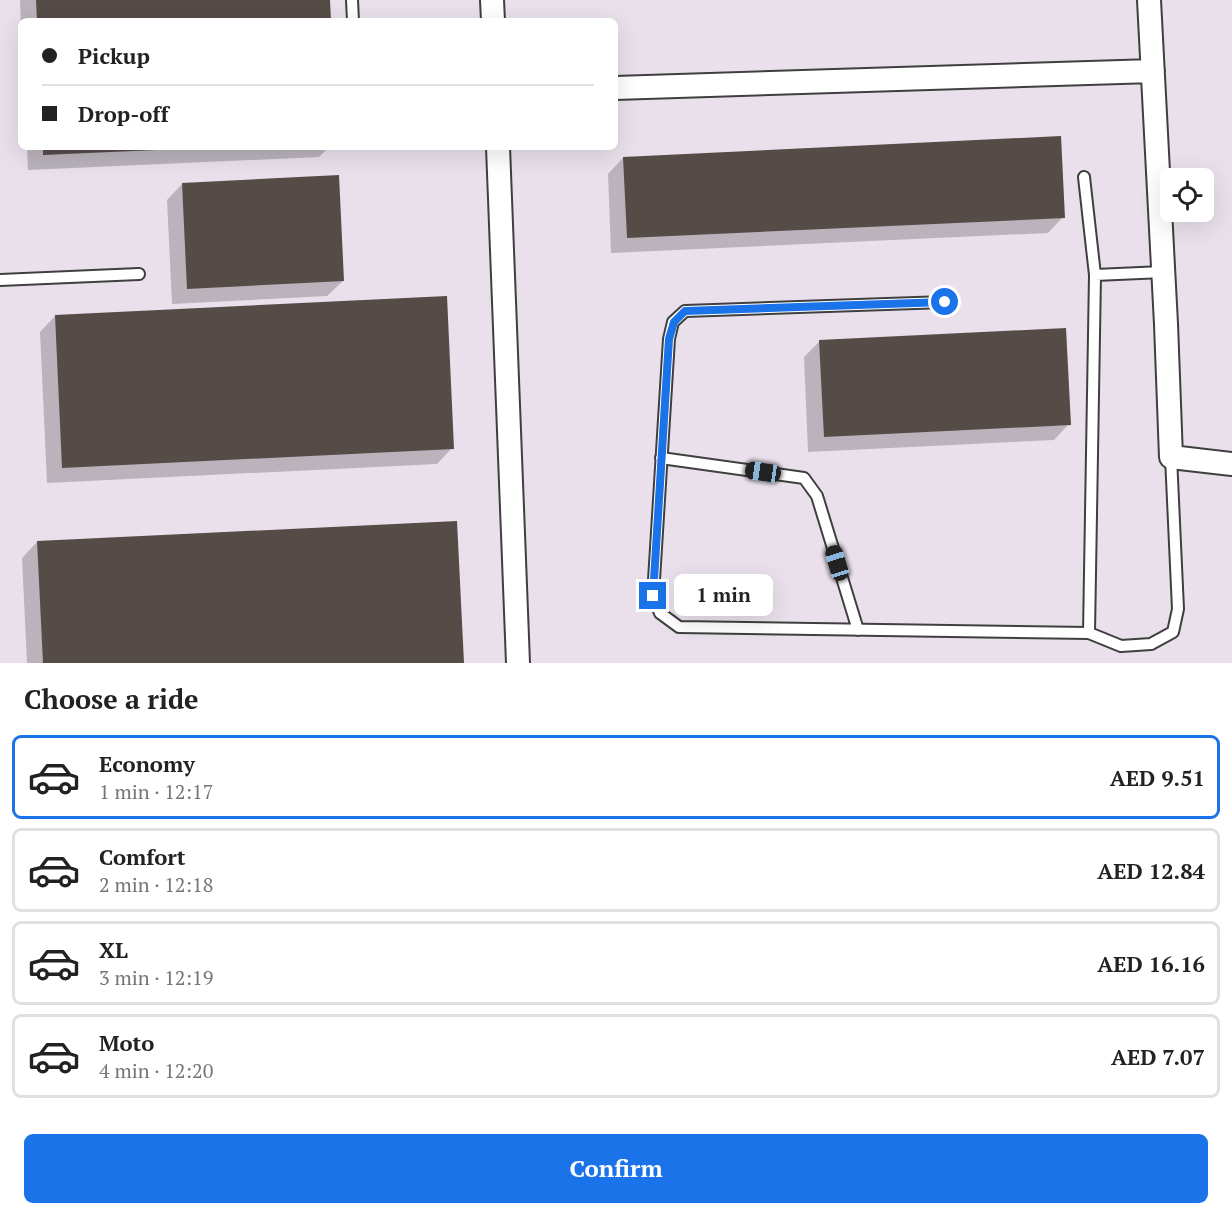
<!DOCTYPE html>
<html lang="en">
<head>
<meta charset="utf-8">
<style>
  :root { --surface:#fff; --page:#f6f6f6; --text:#222; --muted:#767676; --line:#e0e0e0; --accent:#1a73e8 }
  body { margin:0; font-family:"PT Serif",serif; background:var(--page); color:var(--text); height:100vh; display:flex; flex-direction:column; font-size:22px; white-space:nowrap }
  * { box-sizing:border-box; margin:0 }
  p { font-size:20px; color:var(--muted) }
  .icon { flex:none; width:33px; height:33px; fill:none; stroke:currentColor; stroke-width:2; stroke-linecap:round; stroke-linejoin:round }
  .map { position:relative; height:663px; overflow:hidden }
  .details { display:flex; flex-direction:column; background:var(--surface); flex:1 }
  .details>* { flex:none }
  .banner { position:absolute; left:18px; top:18px; width:600px; height:132px; border-radius:9px; box-shadow:0 6px 24px #0002; display:grid; align-content:center; height:132px; padding:0 24px; background:var(--surface) }
  .buttons { position:absolute; left:1160px; top:168px; display:grid; gap:12px }
  .buttons a { display:grid; place-items:center; width:54px; height:54px; border-radius:9px; background:var(--surface); box-shadow:0 6px 24px #0002; font-size:30px }
  .end { position:absolute; width:27px; height:27px; margin:-14px; border:8px solid #1a73e8; background:#fff; box-shadow:0 0 0 3px #fff }
  .from { border-radius:50% }
  .bubble { position:absolute; height:42px; border-radius:9px; background:var(--surface); box-shadow:0 6px 24px #0002; font-size:20px; font-weight:600; line-height:42px; text-align:center }
  .car { position:absolute; width:18px; height:36px; margin:-18px -9px; border-radius:8px; box-shadow:0 0 4px 2px #0007; background:linear-gradient(#222 24%,#8ab4d8 0 40%,#222 0 76%,#8ab4d8 0 86%,#222 0) }
  .banner b { display:flex; align-items:center; gap:21px; height:57px; font-size:22px }
  .banner b+b { border-top:2px solid var(--line) }
  .banner i { width:15px; height:15px; background:var(--text) }
  ul { padding:0; list-style:none }
  li { display:flex; align-items:center; gap:18px; height:84px; margin:0 12px 9px; padding:0 12px; border:3px solid var(--line); border-radius:9px }
  li div { flex:1 }
  li b { display:block; font-size:22px }
  li em { font-style:normal; font-weight:600 }
  li.selected { border-color:var(--accent) }
  li>.icon { width:54px; height:54px; stroke-width:1.5 }
  h2 { padding:0 24px; font-size:27px; line-height:72px }
  .primary-button { display:flex; gap:12px; margin-top:auto; padding:12px 24px }
  .primary-button a { flex:1; height:69px; border-radius:9px; background:var(--accent); color:#fff; font-size:24px; font-weight:600; line-height:69px; text-align:center }
  .map>svg:first-child { display:block }
</style>
</head>
<body>
<div class="map">
<svg width="1232" height="663" viewBox="0 0 1232 663">
  <rect width="100%" height="100%" fill="#fff9ec"/>
  <path fill="#e9e0eb" fill-rule="evenodd" d="M 0,0 L 1232,0 L 1232,663 L 0,663 ZM 21,21 L 615,21 L 615,147 L 21,147 ZM 1170,178 L 1203,178 L 1203,212 L 1170,212 Z"/>
  <path fill="#0003" d="M 20,0 L 328,0 L 329,21 L 21,21 L 21,29 Z
    M 27,147 L 329,147 L 319,157 L 28,170 Z
    M 623,158 L 1063,217 L 1048,233 L 611,253 L 608,174 Z
    M 182,184 L 343,281 L 327,296 L 172,304 L 167,200 Z
    M 55,316 L 452,448 L 437,464 L 47,483 L 40,332 Z
    M 820,341 L 1069,424 L 1054,440 L 808,452 L 804,357 Z
    M 37,542 L 463,663 L 27,663 L 22,558 Z"/>
  <path fill="#554c48" d="M 36,0 L 330,0 L 331,21 L 37,21 Z
    M 1061,136 L 1065,218 L 627,238 L 623,157 Z
    M 43,147 L 179,147 L 179,149 L 43,155 Z
    M 339,175 L 344,281 L 187,289 L 182,183 Z
    M 447,296 L 454,449 L 62,468 L 55,315 Z
    M 1066,328 L 1071,425 L 824,437 L 819,340 Z
    M 457,521 L 464,663 L 43,663 L 37,541 Z"/>
  <g fill="none" stroke-linecap="round" stroke-linejoin="round">
    <g stroke="#3f3f3f" stroke-width="14">
      <path id="service" d="M 352,0 L 353,21
        M 1084,177 L 1095,275 L 1089,633
        M 1095,275 L 1163,272
        M 0,280 L 139,274
        M 945,302 L 685,311 L 673,322 L 669,339 L 653,596 L 660,613 L 679,627 L 1089,633 L 1121,646 L 1151,644 L 1173,632 L 1178,609 L 1171,457
        M 661,458 L 804,478 L 817,496 L 858,630"/>
    </g>
    <g stroke="#3f3f3f" stroke-width="26">
      <path id="minor" d="M 492,0 L 493,21
        M 1149,0 L 1166,324 L 1171,457 L 1232,464
        M 615,88 L 1153,71
        M 498,147 L 518,663"/>
    </g>
    <use href="#service" stroke="#fff" stroke-width="10"/>
    <use href="#minor" stroke="#fff" stroke-width="22"/>
  </g>
  <g fill="none" stroke-linecap="round" stroke-linejoin="round">
    <path stroke="#1a73e8" stroke-width="8" d="M 653,596 L 669,339 L 674,322 L 685,311 L 945,302"/>
  </g>
</svg>
<div class="buttons">
<a><svg class="icon" aria-label="locate" viewBox="0 0 24 24"><circle cx="12" cy="12" r="6"/><path d="M12 2v4M12 18v4M2 12h4M18 12h4"/></svg></a>
</div>
<i class="end from" style="left:945px;top:302px"></i>
<i class="end" style="left:653px;top:596px"></i>
<div class="bubble" style="left:674px;top:574px;width:99px">1 min</div>
<i class="car" style="left:763px;top:472px;rotate:278deg"></i>
<i class="car" style="left:837px;top:563px;rotate:343deg"></i>
<div class="banner">
<b><i class="from"></i>Pickup</b>
<b><i></i>Drop-off</b>
</div>
</div>
<section class="details">
<h2>Choose a ride</h2>
<ul>
<li class="selected"><svg class="icon" aria-label="car" viewBox="0 0 24 24"><path d="M5 17H2v-5l4-1 3-4h7l3 4 3 1v5h-3M9 17h6M6 11h13"/><circle cx="7" cy="17" r="2"/><circle cx="17" cy="17" r="2"/></svg><div><b>Economy</b><p>1 min · 12:17</p></div><em>AED 9.51</em></li>
<li><svg class="icon" aria-label="car" viewBox="0 0 24 24"><path d="M5 17H2v-5l4-1 3-4h7l3 4 3 1v5h-3M9 17h6M6 11h13"/><circle cx="7" cy="17" r="2"/><circle cx="17" cy="17" r="2"/></svg><div><b>Comfort</b><p>2 min · 12:18</p></div><em>AED 12.84</em></li>
<li><svg class="icon" aria-label="car" viewBox="0 0 24 24"><path d="M5 17H2v-5l4-1 3-4h7l3 4 3 1v5h-3M9 17h6M6 11h13"/><circle cx="7" cy="17" r="2"/><circle cx="17" cy="17" r="2"/></svg><div><b>XL</b><p>3 min · 12:19</p></div><em>AED 16.16</em></li>
<li><svg class="icon" aria-label="car" viewBox="0 0 24 24"><path d="M5 17H2v-5l4-1 3-4h7l3 4 3 1v5h-3M9 17h6M6 11h13"/><circle cx="7" cy="17" r="2"/><circle cx="17" cy="17" r="2"/></svg><div><b>Moto</b><p>4 min · 12:20</p></div><em>AED 7.07</em></li>
</ul>
<div class="primary-button"><a>Confirm</a></div>
</section>
</body>
</html>
